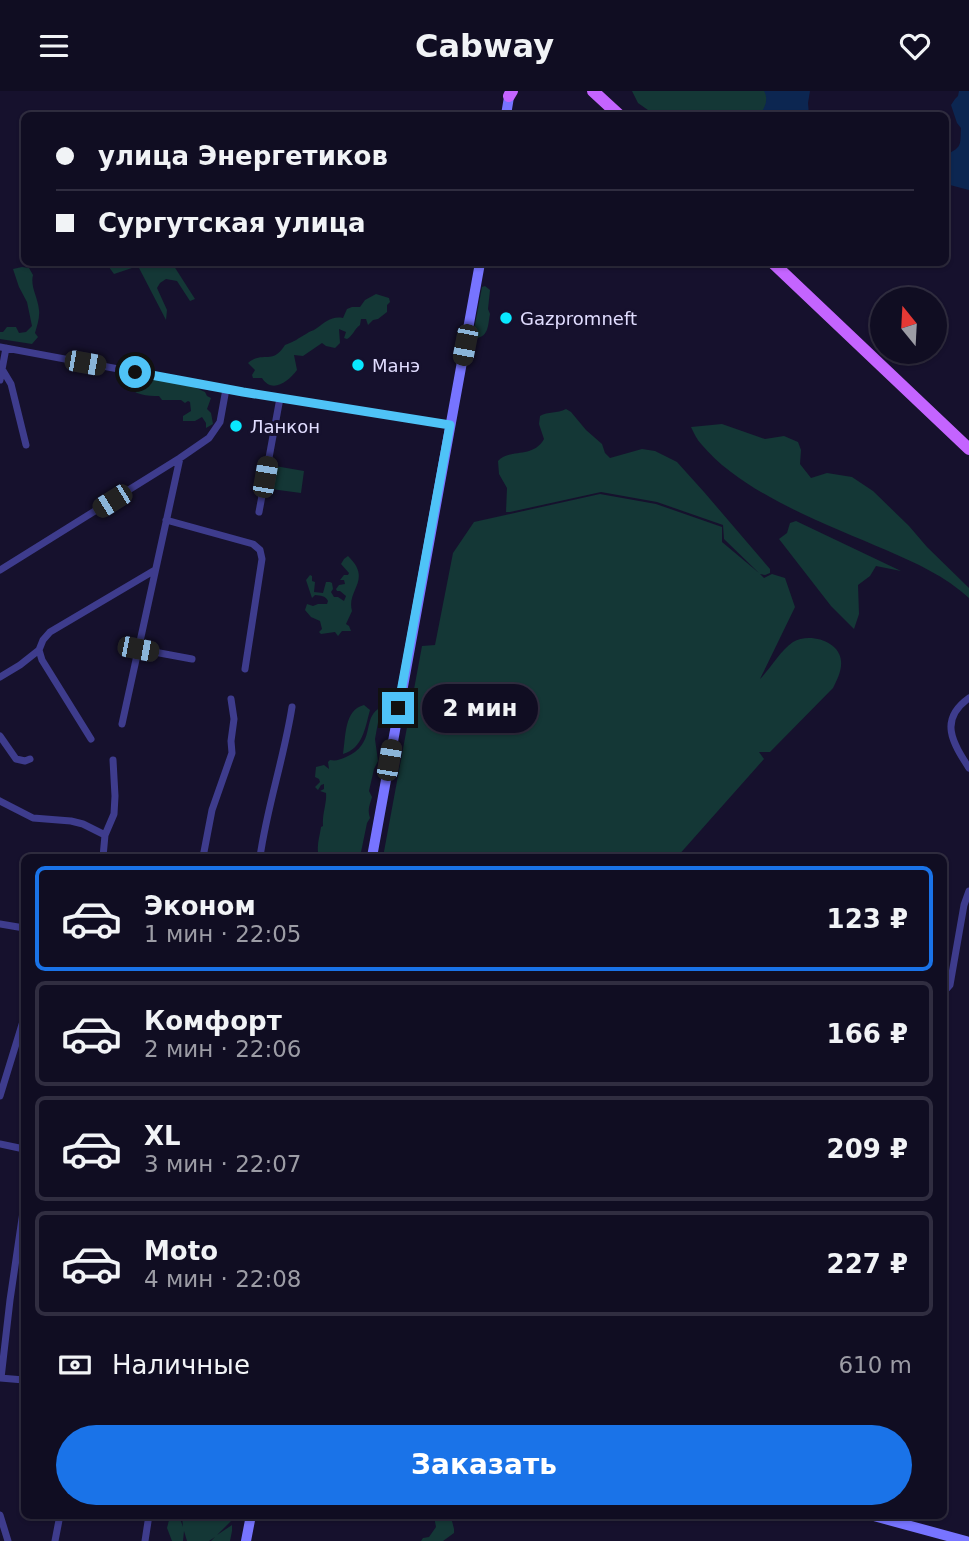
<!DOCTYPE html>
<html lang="ru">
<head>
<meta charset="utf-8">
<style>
  :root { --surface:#100d22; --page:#19162a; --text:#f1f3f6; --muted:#9c9ca5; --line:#302d40; --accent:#1a73e8 }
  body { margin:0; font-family:"DejaVu Sans",sans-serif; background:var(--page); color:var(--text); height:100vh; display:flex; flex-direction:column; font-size:26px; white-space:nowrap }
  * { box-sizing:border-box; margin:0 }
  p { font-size:23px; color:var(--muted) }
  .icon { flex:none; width:38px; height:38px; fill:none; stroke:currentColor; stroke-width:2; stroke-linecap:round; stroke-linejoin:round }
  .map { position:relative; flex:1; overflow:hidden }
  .sheet { position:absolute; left:21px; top:763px; width:926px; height:665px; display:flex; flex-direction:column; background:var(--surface); border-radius:10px; box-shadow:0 2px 5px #0004,0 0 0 2px var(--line) }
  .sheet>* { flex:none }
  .hud { position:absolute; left:21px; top:21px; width:928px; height:154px; border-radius:10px; box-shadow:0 2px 5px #0004,0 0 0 2px var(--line); display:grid; align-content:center; height:154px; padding:0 35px; background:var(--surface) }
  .needle { width:46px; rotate:342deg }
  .tools { position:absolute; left:870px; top:196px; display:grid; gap:14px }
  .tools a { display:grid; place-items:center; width:77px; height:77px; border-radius:50%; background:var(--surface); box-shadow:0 2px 5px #0004,0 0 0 2px var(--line); font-size:35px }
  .end { position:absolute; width:32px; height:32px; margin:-16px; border:9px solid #4fc3f7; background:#111; box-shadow:0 0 0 4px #111 }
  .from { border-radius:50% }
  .bubble { position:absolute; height:49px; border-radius:24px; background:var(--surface); box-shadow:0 2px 5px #0004,0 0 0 2px var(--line); font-size:23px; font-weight:700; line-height:49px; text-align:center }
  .car { position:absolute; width:21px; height:42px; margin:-21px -10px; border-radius:9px; box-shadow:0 0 5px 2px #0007; background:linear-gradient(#222 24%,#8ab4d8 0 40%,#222 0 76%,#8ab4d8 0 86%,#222 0) }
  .hud b { display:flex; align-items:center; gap:24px; height:66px; font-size:26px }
  .hud b+b { border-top:2px solid var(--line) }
  .hud i { width:18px; height:18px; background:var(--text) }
  ul { padding:12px 0 0; list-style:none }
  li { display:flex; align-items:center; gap:21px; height:105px; margin:0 14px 10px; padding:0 21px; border:4px solid var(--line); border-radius:10px }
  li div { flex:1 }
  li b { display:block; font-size:26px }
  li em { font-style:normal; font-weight:700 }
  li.active { border-color:var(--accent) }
  li>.icon { width:63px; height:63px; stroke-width:1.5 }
  .pay { display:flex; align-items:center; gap:18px; height:77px; padding:0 35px; font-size:26px }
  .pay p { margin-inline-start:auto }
  .action { display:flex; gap:14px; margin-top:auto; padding:14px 35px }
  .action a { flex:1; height:80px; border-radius:42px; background:var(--accent); color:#fff; font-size:28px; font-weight:700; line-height:80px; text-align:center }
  header { display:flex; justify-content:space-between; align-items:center; height:91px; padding:0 35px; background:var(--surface); font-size:32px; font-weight:700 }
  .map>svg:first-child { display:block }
</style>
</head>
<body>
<header><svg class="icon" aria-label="menu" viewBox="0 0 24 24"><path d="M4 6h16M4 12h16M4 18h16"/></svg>Cabway<svg class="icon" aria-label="heart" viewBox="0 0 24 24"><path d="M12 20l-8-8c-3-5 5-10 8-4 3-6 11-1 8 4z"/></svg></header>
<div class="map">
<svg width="969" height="1450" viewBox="0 0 969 1450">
  <rect width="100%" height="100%" fill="#16112d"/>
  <path fill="#143736" d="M 632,0 L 766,0 L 771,6 L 765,24 L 655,24 L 638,12 Z
    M 106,172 L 172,172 L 195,208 L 190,210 L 177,190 L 166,188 L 160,192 L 157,197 L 167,219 L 166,229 L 138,175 L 114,183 Z
    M 22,176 L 29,177 L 33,184 C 30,196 38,206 39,219 C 40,226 37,235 35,242 L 38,246 L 32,253 L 0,248 L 0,241 L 3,241 L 7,236 L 16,236 L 19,242 L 26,241 L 32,235 L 27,211 L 19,196 L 13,178 Z
    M 485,195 L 490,199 L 488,218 L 490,223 C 488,233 489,246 476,247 L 473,244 L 482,196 Z
    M 376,203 L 389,207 L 390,211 L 387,214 L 387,221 L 378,228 L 373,229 L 368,234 L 366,228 L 361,228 L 360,234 C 354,238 353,245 347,248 L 344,247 L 346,241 L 339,238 L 340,252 L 335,257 L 326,255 L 322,252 L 303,265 L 294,264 L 297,279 C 288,291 272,303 262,287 L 253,287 L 252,284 L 255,279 L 248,272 C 263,259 272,275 285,254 C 296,250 297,248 306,243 C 315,237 308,243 317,237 C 326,231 331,225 343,227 L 347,218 L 352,216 L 360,216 L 365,209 Z
    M 127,284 L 165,288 L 181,294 L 192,295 L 205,301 L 207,305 L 211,307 L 207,318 L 211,322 L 213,333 L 206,337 L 206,332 L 202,326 L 195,330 L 183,330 L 183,325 L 191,320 L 190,311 L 188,310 L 185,312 L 181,309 L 162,309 L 159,305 C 147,305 134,304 127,294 L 121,294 L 119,290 L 122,289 L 122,285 Z
    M 566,318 L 571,321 L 586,339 L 602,353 L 605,362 L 610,367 L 642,358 L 655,360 L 677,371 L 704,401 L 770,478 L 770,482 L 765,484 L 760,483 L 764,487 L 772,483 L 785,487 L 795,516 L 760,588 C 771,577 780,560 793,551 C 809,541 840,550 841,570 C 842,579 837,589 833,597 L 770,661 L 759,661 L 764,668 L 677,766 L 383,766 L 422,555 L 435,554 L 453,462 L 474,431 L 600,403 L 656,413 L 722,436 L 722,451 L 759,482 L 724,448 L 723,434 L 657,411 L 601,401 L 510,421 L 506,421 L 507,397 L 499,383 L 498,370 C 510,357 533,368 544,348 L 539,333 L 540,325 C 548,320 557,323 566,318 Z
    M 722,333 L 765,348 L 784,345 L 798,351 L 801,359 L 800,373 L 811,387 L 827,382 L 852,386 L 873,400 L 909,435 L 927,456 L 969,497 L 969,507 C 945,485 916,472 886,459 C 828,434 743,403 702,354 C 697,349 694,342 691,336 Z
    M 275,375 L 304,380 L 301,402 L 271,398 Z
    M 796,430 L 901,480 L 876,475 L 870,485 L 858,494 L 859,523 L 854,538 L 831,515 L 779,448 L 787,442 L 790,432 Z
    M 348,465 C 373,489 346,499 352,520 L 346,533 L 349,535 L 351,540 L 342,540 L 338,545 L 335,541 L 321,543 L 319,541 L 322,538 L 320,530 L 311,526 L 305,519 L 307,513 L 313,515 L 318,513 L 327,513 L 328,510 C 325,504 321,505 315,504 L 312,507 L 306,489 L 310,484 L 312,485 L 312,490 L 315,491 L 314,501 L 323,502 L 326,491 L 330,491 L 332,492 L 333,498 L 331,501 L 334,506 L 338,506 L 344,510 L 346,505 L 340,500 L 337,500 L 336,498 L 339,494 L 345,493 L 344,489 L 340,489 L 344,484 L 348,484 L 349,482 L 341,473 L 344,468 Z
    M 364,614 L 370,619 C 365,637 363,657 343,663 C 346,645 344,619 364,614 Z
    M 378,618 L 380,620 L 375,648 L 378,670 L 374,678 L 369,700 L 372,706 C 370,714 367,717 370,727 L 367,732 L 360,766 L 299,766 L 297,763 C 304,760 310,764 318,761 C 317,752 320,744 321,736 L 323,735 C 322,723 327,712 326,702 L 320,700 L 324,698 L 324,693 L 321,694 L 318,699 L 315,696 L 320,691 L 319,688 L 315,686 L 316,676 L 324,674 L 329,678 L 328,671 L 330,669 C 336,670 339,669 346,666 C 376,653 362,629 378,618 Z
    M 170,1425 L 179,1425 L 183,1436 L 182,1425 L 233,1425 L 232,1429 L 217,1444 L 232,1434 L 232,1440 L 230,1450 L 211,1450 L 215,1446 L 209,1450 L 187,1450 L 184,1440 L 183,1450 L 172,1450 L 167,1437 Z
    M 434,1425 L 454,1425 L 452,1430 L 454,1438 L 454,1442 L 443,1450 L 421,1450 L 423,1447 L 429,1446 L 436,1436 Z"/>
  <path fill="#0c2651" d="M 764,0 L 810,0 L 808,12 L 809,24 L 758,24 C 765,19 769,8 764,0 Z
    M 959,0 L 969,0 L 969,99 L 950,94 L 947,84 L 949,62 C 963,56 960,51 961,37 L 957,32 L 951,14 L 955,8 L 958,5 Z"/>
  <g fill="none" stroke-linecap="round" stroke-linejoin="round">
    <path stroke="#3e3c8d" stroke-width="7" d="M 0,256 L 226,298 L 450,334
      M 2,278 L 11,293 L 26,354
      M 0,289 L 6,257
      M 259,421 L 280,307
      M 166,429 L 253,453 L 260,459 L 262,468 L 245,578
      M 0,479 L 180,367 L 209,347 L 220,331 L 226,298
      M 138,558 L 192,568
      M 39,559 L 43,549 L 50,541 L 155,479
      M 39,559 L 42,569 L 91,648
      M 0,586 L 20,574 L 39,559
      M 969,607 C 938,629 953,652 969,677
      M 122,633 L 180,367
      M 0,645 L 16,668 L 25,670 L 30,668
      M 0,710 L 33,727 L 71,730 L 83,733 L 105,744
      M 103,766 L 105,744 L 114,723 L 115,705 L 113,669
      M 203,766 L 212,719 L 232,662 L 231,650 L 234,628 L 231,608
      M 260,766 C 267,716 284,667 292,616
      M 0,833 L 24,837
      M 943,902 L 950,894 L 964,814 L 969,800
      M 0,1005 L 24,927
      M 0,1053 L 24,1058
      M 0,1287 L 24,1289
      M 1,1287 L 10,1209 L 24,1114
      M 0,1424 L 8,1450
      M 55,1450 L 60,1424
      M 145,1450 L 149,1424"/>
    <path stroke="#7774ff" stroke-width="10" d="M 506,24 L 510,0
      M 372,766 L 480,172
      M 870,1424 L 966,1450
      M 246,1450 L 251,1424"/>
    <path stroke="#c464ff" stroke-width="12" d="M 593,0 L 619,24
      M 509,5 L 512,0
      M 773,172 L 969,358"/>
  </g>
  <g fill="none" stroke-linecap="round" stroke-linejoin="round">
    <path stroke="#4fc3f7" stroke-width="9" d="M 135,281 L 243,301 L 450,334 L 398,617"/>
  </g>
  <g fill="#09e8ff" stroke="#16112d" stroke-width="2.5">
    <circle cx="506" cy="227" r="7"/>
    <circle cx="358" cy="274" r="7"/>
    <circle cx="236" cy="335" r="7"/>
  </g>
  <g text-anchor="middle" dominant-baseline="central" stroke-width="6" stroke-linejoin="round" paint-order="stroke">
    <g font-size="18" fill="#e1ddff" stroke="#16112d" text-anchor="start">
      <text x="520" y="227">Gazpromneft</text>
      <text x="372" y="274">Манэ</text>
      <text x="250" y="335">Ланкон</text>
    </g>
  </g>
</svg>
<div class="tools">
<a><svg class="needle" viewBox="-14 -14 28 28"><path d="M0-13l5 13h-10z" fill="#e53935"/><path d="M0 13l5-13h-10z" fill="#9c9ca5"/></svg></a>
</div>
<i class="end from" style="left:135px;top:281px"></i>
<i class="end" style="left:398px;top:617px"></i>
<div class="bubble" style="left:422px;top:593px;width:116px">2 мин</div>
<i class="car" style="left:465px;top:254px;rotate:191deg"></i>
<i class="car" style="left:85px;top:272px;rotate:100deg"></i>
<i class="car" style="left:265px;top:386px;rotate:10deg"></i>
<i class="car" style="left:112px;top:410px;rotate:238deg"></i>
<i class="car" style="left:138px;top:558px;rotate:101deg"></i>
<i class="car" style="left:389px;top:669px;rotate:10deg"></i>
<div class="hud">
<b><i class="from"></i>улица Энергетиков</b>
<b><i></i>Сургутская улица</b>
</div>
<section class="sheet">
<ul>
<li class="active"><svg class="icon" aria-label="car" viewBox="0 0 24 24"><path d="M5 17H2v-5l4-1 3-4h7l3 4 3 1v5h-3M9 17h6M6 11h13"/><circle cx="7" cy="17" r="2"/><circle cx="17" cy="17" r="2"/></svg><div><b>Эконом</b><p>1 мин · 22:05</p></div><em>123 ₽</em></li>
<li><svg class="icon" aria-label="car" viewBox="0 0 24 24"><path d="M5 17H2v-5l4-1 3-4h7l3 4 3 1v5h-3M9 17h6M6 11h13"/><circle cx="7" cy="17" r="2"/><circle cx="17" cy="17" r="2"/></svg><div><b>Комфорт</b><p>2 мин · 22:06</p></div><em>166 ₽</em></li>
<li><svg class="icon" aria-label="car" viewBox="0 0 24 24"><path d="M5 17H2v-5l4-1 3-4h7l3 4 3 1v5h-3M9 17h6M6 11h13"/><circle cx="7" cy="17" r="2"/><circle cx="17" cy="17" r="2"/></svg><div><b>XL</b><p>3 мин · 22:07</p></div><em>209 ₽</em></li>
<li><svg class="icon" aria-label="car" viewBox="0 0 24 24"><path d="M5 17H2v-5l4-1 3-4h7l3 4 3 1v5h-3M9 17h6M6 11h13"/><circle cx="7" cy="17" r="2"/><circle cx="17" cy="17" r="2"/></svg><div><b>Moto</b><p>4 мин · 22:08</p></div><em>227 ₽</em></li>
</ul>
<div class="pay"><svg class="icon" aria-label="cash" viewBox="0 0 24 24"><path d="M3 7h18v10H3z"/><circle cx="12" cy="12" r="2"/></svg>Наличные<p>610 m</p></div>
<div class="action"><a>Заказать</a></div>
</section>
</div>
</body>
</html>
